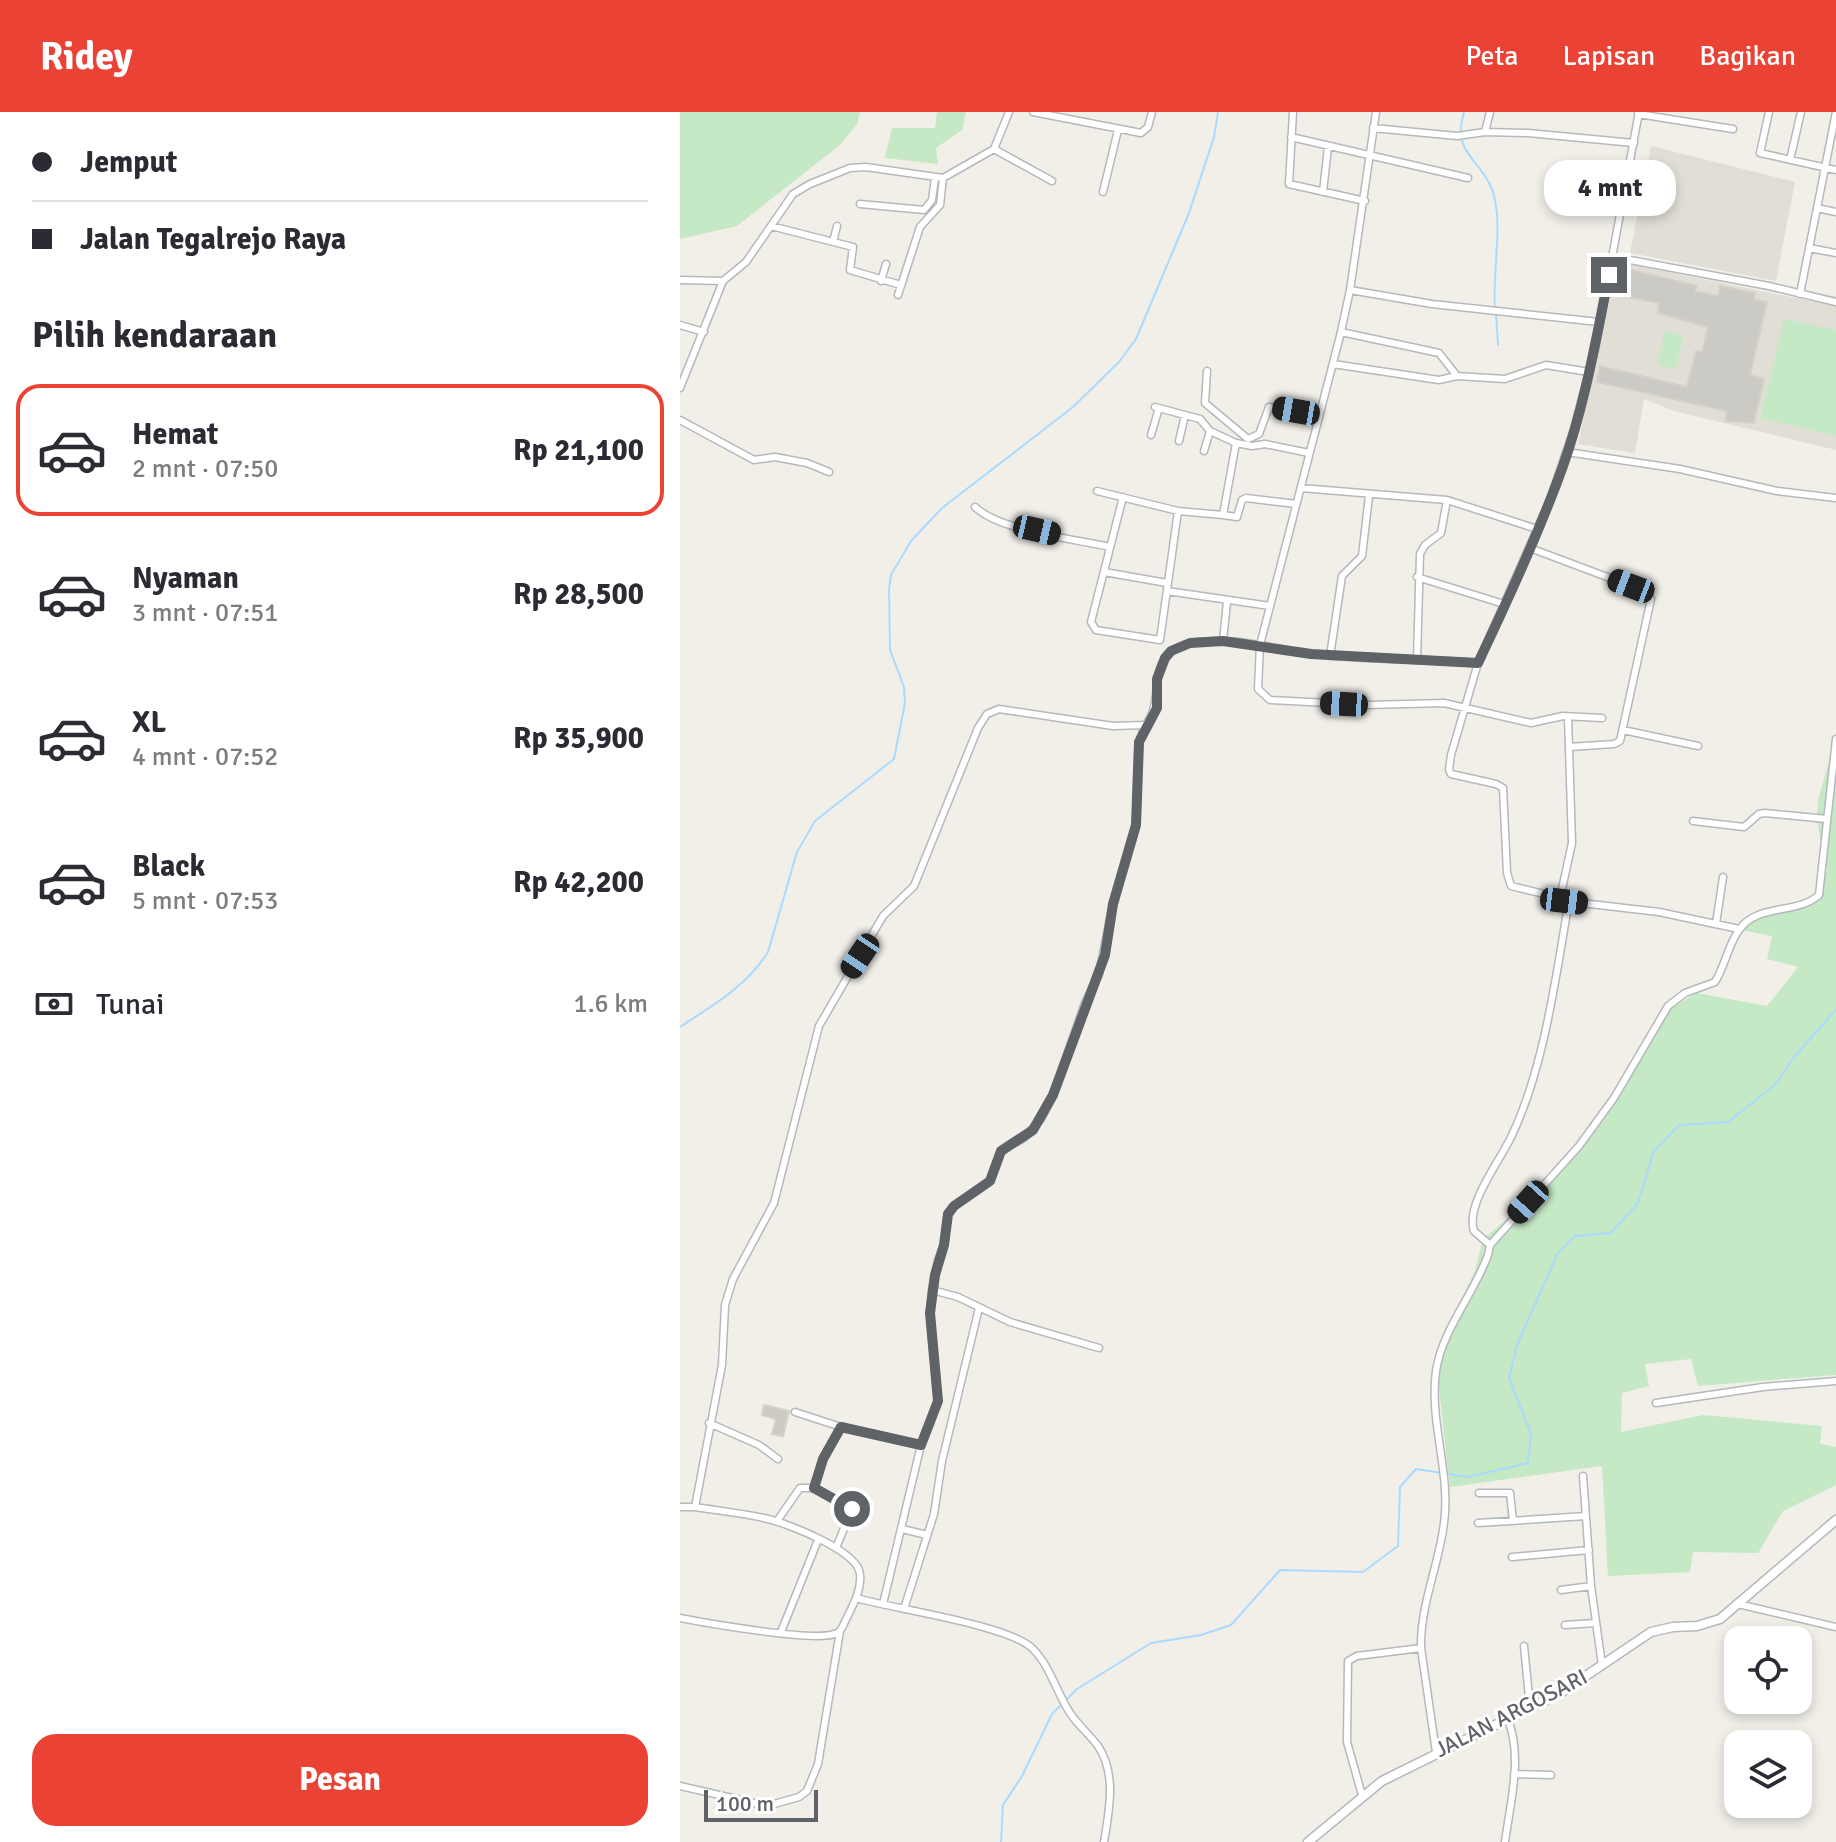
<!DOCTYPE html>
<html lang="id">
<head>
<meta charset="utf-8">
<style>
  :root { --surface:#fff; --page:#f7f7f7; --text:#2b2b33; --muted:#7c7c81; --line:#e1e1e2; --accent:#ea4335 }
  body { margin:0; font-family:Signika,sans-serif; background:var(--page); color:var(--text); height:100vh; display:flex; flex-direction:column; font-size:30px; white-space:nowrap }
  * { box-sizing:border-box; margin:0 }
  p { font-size:26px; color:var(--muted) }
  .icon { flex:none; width:44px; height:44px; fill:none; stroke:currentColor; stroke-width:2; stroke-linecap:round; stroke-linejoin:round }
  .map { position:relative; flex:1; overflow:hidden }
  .side { display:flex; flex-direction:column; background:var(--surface); width:680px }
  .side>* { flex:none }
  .top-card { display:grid; align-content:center; height:176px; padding:0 32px; background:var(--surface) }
  .buttons { position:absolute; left:1044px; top:1514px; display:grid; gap:16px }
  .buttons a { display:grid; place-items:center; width:88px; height:88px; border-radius:16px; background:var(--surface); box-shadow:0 4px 12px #0003; font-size:40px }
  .scale { position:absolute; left:24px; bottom:20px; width:114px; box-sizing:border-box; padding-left:8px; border:4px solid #5f6368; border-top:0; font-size:22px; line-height:28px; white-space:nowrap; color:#5f6368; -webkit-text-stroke:6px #fff; paint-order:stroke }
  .end { position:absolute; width:36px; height:36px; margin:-18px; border:10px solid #5f6368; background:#fff; box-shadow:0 0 0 4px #fff }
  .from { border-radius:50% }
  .bubble { position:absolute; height:56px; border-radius:24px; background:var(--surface); box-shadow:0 4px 12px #0003; font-size:26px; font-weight:700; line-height:56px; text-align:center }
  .car { position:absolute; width:24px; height:48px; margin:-24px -12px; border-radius:10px; box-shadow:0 0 6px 2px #0007; background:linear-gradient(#222 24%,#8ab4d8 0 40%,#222 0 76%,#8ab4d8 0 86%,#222 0) }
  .top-card b { display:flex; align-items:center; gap:28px; height:76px; font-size:30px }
  .top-card b+b { border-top:2px solid var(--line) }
  .top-card i { width:20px; height:20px; background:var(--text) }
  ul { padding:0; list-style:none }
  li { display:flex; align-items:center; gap:24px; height:132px; margin:0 16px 12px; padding:0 16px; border:4px solid transparent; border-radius:24px }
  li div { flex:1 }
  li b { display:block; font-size:30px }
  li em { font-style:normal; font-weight:700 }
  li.active { border-color:var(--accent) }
  li>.icon { width:72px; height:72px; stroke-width:1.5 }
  h2 { padding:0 32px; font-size:36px; line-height:96px }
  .pay { display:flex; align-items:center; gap:20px; height:88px; padding:0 32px; font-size:30px }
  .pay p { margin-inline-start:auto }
  .action { display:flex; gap:16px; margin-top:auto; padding:16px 32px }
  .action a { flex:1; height:92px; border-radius:24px; background:var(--accent); color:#fff; font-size:32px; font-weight:700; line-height:92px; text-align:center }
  header { display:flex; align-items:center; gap:48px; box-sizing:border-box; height:112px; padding:0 40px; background:var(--accent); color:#fff }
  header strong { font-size:38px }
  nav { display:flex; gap:44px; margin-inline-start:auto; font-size:28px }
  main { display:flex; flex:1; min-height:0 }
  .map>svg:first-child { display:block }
</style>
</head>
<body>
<header>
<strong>Ridey</strong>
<nav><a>Peta</a><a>Lapisan</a><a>Bagikan</a></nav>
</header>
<main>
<section class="side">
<div class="top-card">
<b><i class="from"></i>Jemput</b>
<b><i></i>Jalan Tegalrejo Raya</b>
</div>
<h2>Pilih kendaraan</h2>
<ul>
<li class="active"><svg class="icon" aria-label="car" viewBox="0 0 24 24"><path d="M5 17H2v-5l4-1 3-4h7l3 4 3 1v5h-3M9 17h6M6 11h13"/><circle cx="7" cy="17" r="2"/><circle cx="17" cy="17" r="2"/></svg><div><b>Hemat</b><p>2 mnt · 07:50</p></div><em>Rp 21,100</em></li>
<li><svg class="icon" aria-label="car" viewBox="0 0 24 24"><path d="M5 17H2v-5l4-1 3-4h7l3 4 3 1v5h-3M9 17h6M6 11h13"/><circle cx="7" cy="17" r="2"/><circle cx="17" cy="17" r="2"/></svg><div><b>Nyaman</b><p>3 mnt · 07:51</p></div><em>Rp 28,500</em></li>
<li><svg class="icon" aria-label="car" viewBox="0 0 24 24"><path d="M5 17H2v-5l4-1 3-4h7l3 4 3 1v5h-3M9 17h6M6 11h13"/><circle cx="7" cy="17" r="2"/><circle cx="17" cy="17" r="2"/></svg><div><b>XL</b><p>4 mnt · 07:52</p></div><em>Rp 35,900</em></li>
<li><svg class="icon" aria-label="car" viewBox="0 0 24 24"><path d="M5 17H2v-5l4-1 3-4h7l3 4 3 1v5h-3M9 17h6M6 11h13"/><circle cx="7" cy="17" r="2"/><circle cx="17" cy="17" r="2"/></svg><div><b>Black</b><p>5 mnt · 07:53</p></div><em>Rp 42,200</em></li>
</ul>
<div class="pay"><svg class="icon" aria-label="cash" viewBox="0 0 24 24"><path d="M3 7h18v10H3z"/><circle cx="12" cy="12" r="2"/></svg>Tunai<p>1.6 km</p></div>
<div class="action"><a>Pesan</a></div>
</section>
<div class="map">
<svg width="1156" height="1730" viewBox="0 0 1156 1730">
  <rect width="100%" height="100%" fill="#f1efe8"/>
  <path fill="#e1ded6" d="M 971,34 L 1115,70 L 1096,169 L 950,141 Z
    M 938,150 L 1156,194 L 1156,338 L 994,299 L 964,287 L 955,341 L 898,332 Z"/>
  <path fill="#c5e8c5" d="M 0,0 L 180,0 L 177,12 L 161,32 L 57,114 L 0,127 Z
    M 257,0 L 286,0 L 282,18 L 256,36 L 258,52 L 205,46 L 212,16 L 255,16 Z
    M 1104,207 L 1156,218 L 1156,324 L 1080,306 Z
    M 985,219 L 1003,224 L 996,257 L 977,253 Z
    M 1156,625 L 1156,1263 L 1018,1274 L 1011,1247 L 965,1252 L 969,1274 L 942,1281 L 941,1320 L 1023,1303 L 1142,1314 L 1140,1332 L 1156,1335 L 1156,1373 L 1103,1399 L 1078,1441 L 1013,1440 L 1010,1460 L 928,1464 L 922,1354 L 770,1375 L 755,1242 L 795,1159 L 803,1127 L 848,1089 L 899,1033 L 991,896 L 1017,881 L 1087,894 L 1118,855 L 1087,847 L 1092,824 L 1061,818 L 1067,812 L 1135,784 L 1147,759 L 1137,710 L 1138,688 Z"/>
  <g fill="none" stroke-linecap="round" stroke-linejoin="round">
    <path stroke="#aadaff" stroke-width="2" d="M 784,0 C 772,42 798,44 812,77 C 824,110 812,161 815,196
      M 816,202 L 818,233
      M 0,915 C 32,894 67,874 88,840 L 117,740 L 135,709 L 214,647 L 225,591 L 224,575 L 210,538 L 209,477 L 211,463 L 231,429 L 262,396 L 393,295 L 439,250 L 456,227 L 509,101 L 534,25 L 538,0
      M 387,1587 L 397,1577 L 471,1531 L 521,1523 L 551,1513 L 600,1458 L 683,1460 L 718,1434 L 720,1375 L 736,1357 L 788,1365 L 848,1351 L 851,1322 L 829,1266 L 837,1233 L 878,1141 L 895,1124 L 931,1121 L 958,1091 L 974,1039 L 999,1013 L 1048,1010 L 1097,971 L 1113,946 L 1156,898
      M 321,1730 L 323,1693 L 342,1664 L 372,1602 L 382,1592"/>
  </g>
  <path fill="#cccac5" stroke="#d6d1c6" stroke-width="2" d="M 944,156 L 1017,174 L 1015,179 L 1038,184 L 1040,174 L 1075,181 L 1074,187 L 1087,190 L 1070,263 L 1084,267 L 1074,311 L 1045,309 L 1047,299 L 917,270 L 920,254 L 1007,275 L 1016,239 L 1022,240 L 1028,215 L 978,201 L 979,191 L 938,183 Z
    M 84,1293 L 109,1299 L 103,1324 L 92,1322 L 96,1307 L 82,1303 Z"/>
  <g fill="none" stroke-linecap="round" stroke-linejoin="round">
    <g stroke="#b5b8bc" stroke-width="9">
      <path id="minor" d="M 353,0 L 461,21 L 468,15 L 472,0
        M 613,0 L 609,72 L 685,89
        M 696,0 L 670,178 L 661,220 L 580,533 L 578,577 L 590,588 L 688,593 L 764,591 L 851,611 L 883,604 L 922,606
        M 1089,0 L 1080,41 L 1156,58
        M 958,2 L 1053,17
        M 693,16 L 777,24 L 805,20 L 848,21 L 954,31
        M 805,20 L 810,0
        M 611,25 L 788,66
        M 314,37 L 372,69
        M 1110,48 L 1121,0
        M 423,80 L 438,18
        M 643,80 L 648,35
        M 180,92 L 244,98 L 252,88 L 255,66
        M 1137,96 L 1156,100
        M 91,114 L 173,135 L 170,158 L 221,173
        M 153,130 L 157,114
        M 1129,136 L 1156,141
        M 934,145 L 1089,174 L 1156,190
        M 0,168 L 43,169 L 66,150 L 113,82 L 130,72 L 170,56 L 186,55 L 263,66 L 314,37 L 329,0
        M 201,169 L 206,152
        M 670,178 L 752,192 L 919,210
        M 1120,182 L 1156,0
        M 218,183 L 240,115 L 260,93 L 263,66
        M 0,213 L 24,220
        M 661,220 L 759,241 L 777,264 L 825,267 L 866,253 L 909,260
        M 653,252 L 759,268 L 777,264
        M 527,259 L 525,291 L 568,327 L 579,322 L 589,295 L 639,303
        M 0,276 L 43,169
        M 475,295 L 520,307 L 530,319 L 556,331 L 572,334 L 585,332 L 629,341
        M 0,308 L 74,348 L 95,345 L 127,351 L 149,360
        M 471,323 L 479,296
        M 499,329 L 505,303
        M 524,339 L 530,319
        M 887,340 L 1000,357 L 1097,379 L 1156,386
        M 621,376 L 767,388 L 857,417
        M 417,379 L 498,399 L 543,403 L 556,331
        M 443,385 L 411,510 L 416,518 L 480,528 L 498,399
        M 295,395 C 320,419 395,427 430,435
        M 543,403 L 557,405 L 562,388 L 566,386 L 616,392
        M 850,436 L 967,480 L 971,487 L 940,629 L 934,632 L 889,635
        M 424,460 L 487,471
        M 737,465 L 824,492
        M 487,479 L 590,494
        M 543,529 L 547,490
        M 650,544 L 662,464 L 682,444 L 689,384
        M 737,547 L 740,442 L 745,433 L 761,421 L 767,388
        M 943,618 L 1018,634
        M 1013,709 L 1064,715 L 1079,702 L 1085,701 L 1147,707
        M 880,786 L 892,731 L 888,605
        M 884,789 L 979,800 L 1059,817
        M 1036,812 L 1043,765
        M 810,1133 L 899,1034 L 934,986 L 988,894 L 1005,881 L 1035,870 C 1045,854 1048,833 1059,818 C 1077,791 1117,803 1139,783 L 1156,627
        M 252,1178 L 258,1148 L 264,1133 L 268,1102 L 274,1094 L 310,1069 L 321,1039 L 345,1025 L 361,1007 L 373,983 L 405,891 L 419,862 L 433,792 L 456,713 L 459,630 L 465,613
        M 976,1291 L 1083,1275 L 1156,1269
        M 115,1300 L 161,1315 L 241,1333
        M 29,1311 L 79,1333 L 98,1347
        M 903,1364 L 911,1474 L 922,1553
        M 134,1376 L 143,1347 L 161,1315
        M 799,1381 L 830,1381 L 833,1409
        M 0,1395 L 15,1395 L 42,1253 L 45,1193 L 53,1167 L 94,1091 L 139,914 L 203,804 L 234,774 L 298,616 L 307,602 L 319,597 L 433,614 L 465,613 C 484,591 469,559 490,541 C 503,529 525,529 542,529 C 573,529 603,539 633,542 C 688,548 743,547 798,551
        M 97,1409 L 120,1376 L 134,1376 L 172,1397 L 156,1436
        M 798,1411 L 906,1404
        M 222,1417 L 247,1423
        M 832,1445 L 909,1438
        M 881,1478 L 911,1474
        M 176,1486 C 214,1497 330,1513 353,1537 C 370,1554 377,1581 390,1601 C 398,1613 409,1622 418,1634 C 437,1662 429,1699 424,1730
        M 203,1492 L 241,1333 L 258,1289 L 250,1201 L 252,1178 L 278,1185 L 330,1210 L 419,1236
        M 1058,1492 L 1156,1515
        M 224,1497 L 254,1402 L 262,1349 L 299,1196
        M 0,1506 C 25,1511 135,1530 154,1522 C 160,1520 160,1519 163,1514 C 170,1498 182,1480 180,1462 C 178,1439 109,1412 88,1407 C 64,1401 39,1399 15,1395
        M 885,1513 L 915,1511
        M 101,1520 L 138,1428
        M 844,1534 L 850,1596
        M 741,1536 L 756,1640
        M 834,1662 L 871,1663
        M 0,1674 L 87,1694 L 119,1685 L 127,1679 L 138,1652 L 160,1519
        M 682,1683 L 667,1630 L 668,1549 L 677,1544 L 741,1536 C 740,1493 759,1453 764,1411 C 771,1361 749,1310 756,1259 C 762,1218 794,1182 808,1143 L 810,1133 L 794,1119 C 785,1092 821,1048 832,1023 C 863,958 875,871 887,800 L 884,789 L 880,786 L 831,774 L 827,761 L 823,676 L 816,672 L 771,662 L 769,658 L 771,643 L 798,551 L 870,388 L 894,317 L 915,237 L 959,0
        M 825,1730 C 830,1692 843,1645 828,1608"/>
    </g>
    <g stroke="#b5b8bc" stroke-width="11">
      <path id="tertiary" d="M 628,1730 L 702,1669 L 882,1580 L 971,1520 L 993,1515 L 1017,1514 L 1040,1507 L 1156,1408"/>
    </g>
    <use href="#minor" stroke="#fff" stroke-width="6"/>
    <use href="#tertiary" stroke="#fff" stroke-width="8"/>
  </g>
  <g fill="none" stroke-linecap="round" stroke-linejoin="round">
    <path stroke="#5f6368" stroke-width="10" d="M 172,1397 L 134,1376 L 143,1347 L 161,1315 L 241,1333 L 258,1289 L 250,1201 L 255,1163 L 264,1133 L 268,1102 L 274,1094 L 310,1069 L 321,1039 L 353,1018 L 373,983 L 425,843 L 433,792 L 456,713 L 459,630 L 477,596 L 477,567 L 485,546 L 491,539 L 510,531 L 543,529 L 631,542 L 798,551 C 829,486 859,421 883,354 C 905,292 916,227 929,163"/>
  </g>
  <g text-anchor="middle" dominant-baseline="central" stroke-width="6" stroke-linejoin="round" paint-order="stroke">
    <g font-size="22" fill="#5f6368" stroke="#fff">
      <text transform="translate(831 1601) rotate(-27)">JALAN ARGOSARI</text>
    </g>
  </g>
</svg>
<div class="buttons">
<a><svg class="icon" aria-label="locate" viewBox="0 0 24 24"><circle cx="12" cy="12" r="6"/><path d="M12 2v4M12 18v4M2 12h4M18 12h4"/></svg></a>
<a><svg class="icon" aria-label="layers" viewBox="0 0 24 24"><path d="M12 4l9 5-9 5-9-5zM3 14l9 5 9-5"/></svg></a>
</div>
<div class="scale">100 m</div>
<i class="end from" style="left:172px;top:1397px"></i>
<i class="end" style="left:929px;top:163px"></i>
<div class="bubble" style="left:864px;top:48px;width:132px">4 mnt</div>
<i class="car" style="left:616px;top:299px;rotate:280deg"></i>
<i class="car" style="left:357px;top:418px;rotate:103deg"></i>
<i class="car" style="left:951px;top:474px;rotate:291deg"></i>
<i class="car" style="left:664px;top:592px;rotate:273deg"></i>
<i class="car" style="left:884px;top:789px;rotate:97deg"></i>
<i class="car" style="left:180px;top:844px;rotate:214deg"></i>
<i class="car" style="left:848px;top:1090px;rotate:222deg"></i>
</div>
</main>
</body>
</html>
